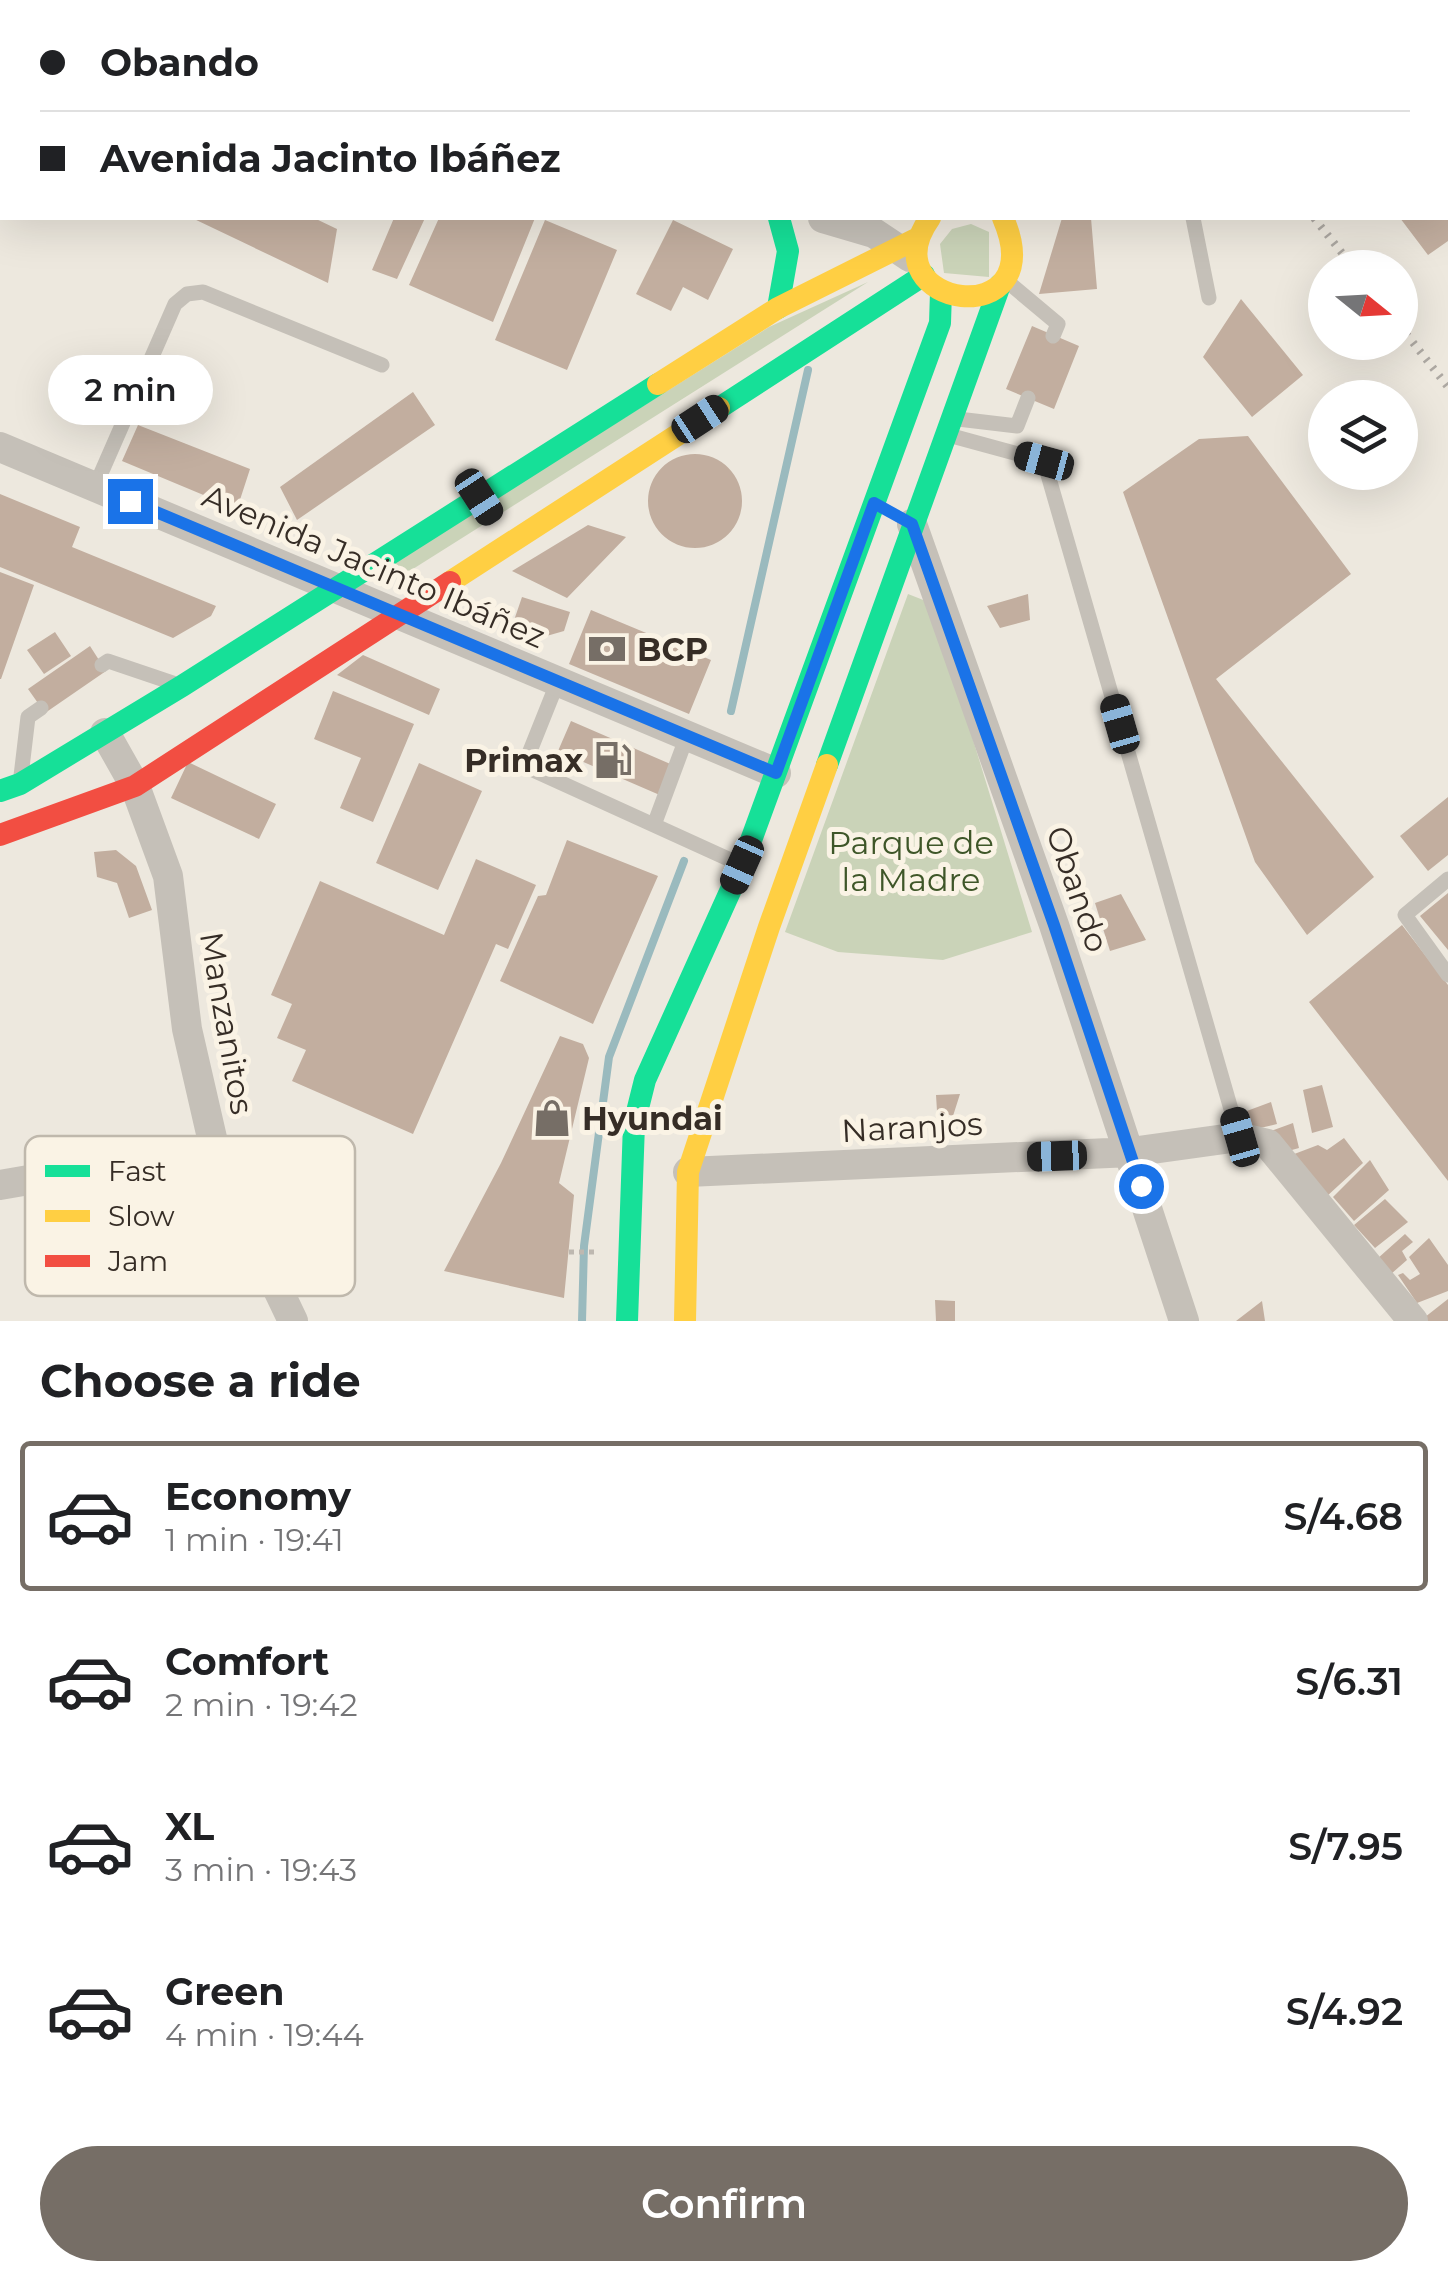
<!DOCTYPE html>
<html lang="en">
<head>
<meta charset="utf-8">
<style>
  :root { --surface:#fff; --page:#f2f2f2; --text:#202124; --muted:#757577; --line:#e0e0e0; --accent:#766e66 }
  body { margin:0; font-family:Montserrat,sans-serif; background:var(--page); color:var(--text); height:100vh; display:flex; flex-direction:column; font-size:38px; white-space:nowrap }
  * { box-sizing:border-box; margin:0 }
  p { font-size:32px; color:var(--muted) }
  .icon { flex:none; width:55px; height:55px; fill:none; stroke:currentColor; stroke-width:2; stroke-linecap:round; stroke-linejoin:round }
  .map { position:relative; height:1321px; overflow:hidden }
  .panel { display:flex; flex-direction:column; background:var(--surface); flex:1 }
  .panel>* { flex:none }
  .banner { position:absolute; left:0px; top:0px; width:1450px; height:220px; box-shadow:0 10px 40px #0002; display:grid; align-content:center; height:220px; padding:0 40px; background:var(--surface) }
  .needle { width:65px; rotate:108deg }
  .controls { position:absolute; left:1308px; top:250px; display:grid; gap:20px }
  .controls a { display:grid; place-items:center; width:110px; height:110px; border-radius:50%; background:var(--surface); box-shadow:0 10px 40px #0002; font-size:50px }
  .end { position:absolute; width:45px; height:45px; margin:-22px; border:12px solid #1a73e8; background:#fff; box-shadow:0 0 0 5px #fff }
  .from { border-radius:50% }
  .bubble { position:absolute; height:70px; border-radius:35px; background:var(--surface); box-shadow:0 10px 40px #0002; font-size:32px; font-weight:600; line-height:70px; text-align:center }
  .car { position:absolute; width:30px; height:60px; margin:-30px -15px; border-radius:12px; box-shadow:0 0 8px 2px #0007; background:linear-gradient(#222 24%,#8ab4d8 0 40%,#222 0 76%,#8ab4d8 0 86%,#222 0) }
  .banner b { display:flex; align-items:center; gap:35px; height:95px; font-size:38px }
  .banner b+b { border-top:2px solid var(--line) }
  .banner i { width:25px; height:25px; background:var(--text) }
  ul { padding:0; list-style:none }
  li { display:flex; align-items:center; gap:30px; height:150px; margin:0 20px 15px; padding:0 20px; border:5px solid transparent; border-radius:10px }
  li div { flex:1 }
  li b { display:block; font-size:38px }
  li em { font-style:normal; font-weight:600 }
  li.on { border-color:var(--accent) }
  li>.icon { width:90px; height:90px; stroke-width:1.5 }
  h2 { padding:0 40px; font-size:45px; line-height:120px }
  .primary-button { display:flex; gap:20px; margin-top:auto; padding:20px 40px }
  .primary-button a { flex:1; height:115px; border-radius:60px; background:var(--accent); color:#fff; font-size:40px; font-weight:600; line-height:115px; text-align:center }
  .map>svg:first-child { display:block }
</style>
</head>
<body>
<div class="map">
<svg width="1448" height="1321" viewBox="0 0 1448 1321">
  <rect width="100%" height="100%" fill="#ede8de"/>
  <path fill="#cad3b8" d="M 971,224 L 989,232 L 989,277 L 944,273 L 940,244 L 952,229 Z
    M 868,282 L 405,574 L 391,564 L 769,327 Z
    M 908,594 L 931,603 L 1032,932 L 943,960 L 838,952 L 785,932 Z"/>
  <g fill="none" stroke-linecap="round" stroke-linejoin="round">
    <path stroke="#9ababe" stroke-width="8" d="M 920,2 L 921,0
      M 731,711 L 808,370
      M 582,1321 L 584,1246 L 609,1057 L 684,861"/>
  </g>
  <path fill="#c2ae9f" d="M 192,218 L 314,218 L 337,229 L 328,283 Z
    M 394,218 L 425,218 L 397,279 L 372,270 Z
    M 439,218 L 535,218 L 493,322 L 409,285 Z
    M 1062,218 L 1091,218 L 1097,289 L 1039,294 Z
    M 1400,218 L 1448,218 L 1448,241 L 1428,255 Z
    M 545,220 L 617,250 L 567,370 L 495,340 Z
    M 673,220 L 733,249 L 708,300 L 683,287 L 671,311 L 636,294 Z
    M 1241,299 L 1303,375 L 1252,417 L 1203,357 Z
    M 1032,326 L 1079,346 L 1054,409 L 1006,389 Z
    M 413,392 L 435,425 L 297,520 L 280,487 Z
    M 138,425 L 250,469 L 237,509 L 122,461 Z
    M 1248,436 L 1351,574 L 1216,679 L 1374,877 L 1307,935 L 1255,862 L 1123,492 L 1199,439 Z
    M648 501a47 47 0 1 1 94 0a47 47 0 1 1-94 0Z
    M 0,494 L 80,527 L 72,547 L 216,606 L 211,616 L 173,638 L 0,567 Z
    M 588,525 L 626,537 L 567,598 L 512,571 Z
    M 0,572 L 34,585 L 1,679 L 0,679 Z
    M 1028,594 L 1030,620 L 1000,628 L 987,606 Z
    M 522,597 L 570,612 L 564,631 L 529,641 L 509,635 Z
    M 591,610 L 711,660 L 689,714 L 569,664 Z
    M 55,632 L 71,656 L 44,674 L 27,650 Z
    M 90,646 L 106,671 L 45,713 L 28,689 Z
    M 363,655 L 440,689 L 429,715 L 337,675 Z
    M 333,691 L 414,724 L 373,822 L 340,808 L 361,758 L 314,739 Z
    M 571,721 L 675,766 L 662,796 L 558,751 Z
    M 188,762 L 276,804 L 259,839 L 171,798 Z
    M 419,763 L 482,791 L 438,890 L 376,863 Z
    M 1448,797 L 1448,855 L 1428,871 L 1400,836 Z
    M 567,840 L 658,876 L 593,1024 L 500,981 L 538,896 L 546,895 Z
    M 116,850 L 136,866 L 152,910 L 129,918 L 117,883 L 97,877 L 94,852 Z
    M 476,859 L 536,885 L 508,949 L 496,944 L 413,1134 L 292,1081 L 306,1050 L 277,1038 L 292,1004 L 271,995 L 320,881 L 444,935 Z
    M 1448,893 L 1448,950 L 1420,916 Z
    M 1121,894 L 1146,940 L 1110,951 L 1095,903 Z
    M 1402,925 L 1448,985 L 1448,1181 L 1309,1002 Z
    M 560,1036 L 583,1044 L 589,1058 L 559,1183 L 574,1195 L 564,1298 L 444,1271 L 501,1163 Z
    M 1322,1085 L 1333,1127 L 1312,1133 L 1303,1090 Z
    M 960,1094 L 953,1116 L 937,1111 L 936,1095 Z
    M 1271,1102 L 1277,1124 L 1243,1132 L 1236,1115 Z
    M 1293,1123 L 1299,1148 L 1281,1153 L 1271,1131 Z
    M 1344,1138 L 1363,1163 L 1326,1197 L 1289,1156 L 1318,1145 L 1327,1150 Z
    M 1370,1160 L 1389,1190 L 1354,1221 L 1333,1197 Z
    M 1385,1199 L 1408,1222 L 1375,1248 L 1354,1225 Z
    M 1405,1234 L 1413,1242 L 1402,1251 L 1407,1260 L 1391,1274 L 1377,1259 Z
    M 1429,1238 L 1448,1265 L 1448,1291 L 1417,1303 L 1398,1275 L 1403,1273 L 1410,1280 L 1420,1274 L 1409,1257 Z
    M 1448,1299 L 1448,1321 L 1420,1321 Z
    M 935,1300 L 955,1301 L 955,1321 L 936,1321 Z
    M 1262,1301 L 1265,1321 L 1236,1321 Z"/>
  <g fill="none" stroke-linecap="round" stroke-linejoin="round">
    <path stroke="#beb8b0" stroke-width="5" stroke-dasharray="5 5" stroke-linecap="butt" d="M 569,1252 L 596,1252"/>
    <path stroke="#c5c0b8" stroke-width="15" d="M 203,2 L 204,0
      M 1193,218 L 1209,298
      M 1009,283 L 1058,324 L 1053,336
      M 958,419 L 1017,426 L 1028,398
      M 952,436 L 1044,461 L 1239,1137
      M 95,487 L 175,304 L 187,294 L 203,292 L 382,365
      M 102,665 L 108,661 L 173,683
      M 558,681 L 524,766 L 735,862
      M 21,776 L 28,717 L 41,708
      M 654,825 L 687,736
      M 1448,879 L 1405,915 L 1448,975"/>
    <path stroke="#c5c0b8" stroke-width="30" d="M 319,0 L 325,2
      M 823,218 L 874,233 L 910,257
      M 0,447 L 776,773
      M 912,524 L 1054,925 L 1184,1321
      M 105,733 L 135,786 L 168,876 L 187,1029 L 218,1164 L 293,1321
      M 688,1172 L 1131,1152 L 1239,1137 L 1268,1144 L 1413,1321
      M 0,1185 L 214,1148"/>
    <path stroke="#16e098" stroke-width="22" d="M 778,308 L 788,251 L 779,218
      M 719,408 L 924,275
      M 827,765 L 1000,285
      M 0,791 L 20,784 L 182,686 L 658,384
      M 627,1321 L 634,1124 L 645,1080 L 742,865 L 940,323 L 941,292"/>
    <path stroke="#ffcf43" stroke-width="22" d="M 1274,2 L 1278,0
      M 930,218 C 866,308 1054,336 1003,218
      M 658,384 L 778,308 L 918,238
      M 450,582 L 719,408
      M 685,1321 L 688,1172 L 769,927 L 827,765"/>
    <path stroke="#f24e42" stroke-width="22" d="M 0,835 L 135,786 L 450,582"/>
    <path stroke="#ada8a2" stroke-width="8" stroke-dasharray="2.5 8" stroke-linecap="butt" d="M 1143,0 L 1145,2
      M 1314,218 L 1354,268
      M 1400,326 L 1448,387"/>
  </g>
  <g fill="none" stroke-linecap="round" stroke-linejoin="round">
    <path stroke="#1a73e8" stroke-width="12" d="M 130,501 L 776,773 L 874,503 L 912,524 L 1054,925 L 1141,1186"/>
  </g>
  <defs>
    <g id="bank-bare" transform="scale(3)"><path d="M-6-4H6V4H-6ZM0-2.3a2.3 2.3 0 1 0 0 4.6a2.3 2.3 0 1 0 0-4.6Z" fill="#766e66" stroke="#faf3e5" stroke-width="2.5" paint-order="stroke"/></g>
    <g id="fuel-bare" transform="scale(3)"><path d="M-5.5-6h7V0h2V4h1.3V-2.5L3-4.5l.8-.8L6-3V5H2.5V1h-1V6h-7ZM-4.2-4.7v3.2H.2V-4.7Z" fill="#766e66" stroke="#faf3e5" stroke-width="2.5" paint-order="stroke"/></g>
    <g id="shop-bare" transform="scale(3)"><path d="M-5-2.5h2.3a2.7 3.5 0 0 1 5.4 0H5L5.5 6h-11ZM-1.5-2.5h3a1.5 2.3 0 0 0-3 0Z" fill="#766e66" stroke="#faf3e5" stroke-width="2.5" paint-order="stroke"/></g>
  </defs>
  <g fill-rule="evenodd">
    <use href="#bank-bare" x="607" y="649"/>
    <use href="#fuel-bare" x="613" y="760"/>
    <use href="#shop-bare" x="552" y="1118"/>
  </g>
  <g text-anchor="middle" dominant-baseline="central" stroke-width="10" stroke-linejoin="round" paint-order="stroke">
    <g font-size="32" fill="#362d26" stroke="#faf3e5">
      <text transform="translate(374 566) rotate(23)">Avenida Jacinto Ibáñez</text>
      <text transform="translate(1078 889) rotate(71)">Obando</text>
      <text transform="translate(227 1023) rotate(80)">Manzanitos</text>
      <text transform="translate(912 1127) rotate(-3)">Naranjos</text>
    </g>
    <g font-size="32" font-weight="bold" fill="#362d26" stroke="#faf3e5" text-anchor="start">
      <text x="637" y="649">BCP</text>
      <text x="583" y="760" text-anchor="end">Primax</text>
      <text x="582" y="1118">Hyundai</text>
    </g>
    <g font-size="32" fill="#3e5628" stroke="#faf3e5">
      <text x="911" y="842">Parque de<tspan x="911" dy="37">la Madre</tspan></text>
    </g>
  </g>
  <rect x="25" y="1136" width="330" height="160" rx="15" fill="#faf3e5" stroke="#bfb8ac" stroke-width="2.5"/>
  <rect x="45" y="1165" width="45" height="12" fill="#16e098"/>
  <rect x="45" y="1210" width="45" height="12" fill="#ffcf43"/>
  <rect x="45" y="1255" width="45" height="12" fill="#f24e42"/>
  <g font-size="28" fill="#362d26">
    <text x="108" y="1181">Fast</text>
    <text x="108" y="1226">Slow</text>
    <text x="108" y="1271">Jam</text>
  </g>
</svg>
<div class="controls">
<a><svg class="needle" viewBox="-14 -14 28 28"><path d="M0-13l5 13h-10z" fill="#e53935"/><path d="M0 13l5-13h-10z" fill="#757577"/></svg></a>
<a><svg class="icon" aria-label="layers" viewBox="0 0 24 24"><path d="M12 4l9 5-9 5-9-5zM3 14l9 5 9-5"/></svg></a>
</div>
<i class="end from" style="left:1141px;top:1186px"></i>
<i class="end" style="left:130px;top:501px"></i>
<div class="bubble" style="left:48px;top:355px;width:165px">2 min</div>
<i class="car" style="left:700px;top:419px;rotate:57deg"></i>
<i class="car" style="left:1044px;top:461px;rotate:285deg"></i>
<i class="car" style="left:479px;top:497px;rotate:147deg"></i>
<i class="car" style="left:1120px;top:724px;rotate:344deg"></i>
<i class="car" style="left:742px;top:865px;rotate:204deg"></i>
<i class="car" style="left:1240px;top:1137px;rotate:344deg"></i>
<i class="car" style="left:1057px;top:1156px;rotate:268deg"></i>
<div class="banner">
<b><i class="from"></i>Obando</b>
<b><i></i>Avenida Jacinto Ibáñez</b>
</div>
</div>
<section class="panel">
<h2>Choose a ride</h2>
<ul>
<li class="on"><svg class="icon" aria-label="car" viewBox="0 0 24 24"><path d="M5 17H2v-5l4-1 3-4h7l3 4 3 1v5h-3M9 17h6M6 11h13"/><circle cx="7" cy="17" r="2"/><circle cx="17" cy="17" r="2"/></svg><div><b>Economy</b><p>1 min · 19:41</p></div><em>S/4.68</em></li>
<li><svg class="icon" aria-label="car" viewBox="0 0 24 24"><path d="M5 17H2v-5l4-1 3-4h7l3 4 3 1v5h-3M9 17h6M6 11h13"/><circle cx="7" cy="17" r="2"/><circle cx="17" cy="17" r="2"/></svg><div><b>Comfort</b><p>2 min · 19:42</p></div><em>S/6.31</em></li>
<li><svg class="icon" aria-label="car" viewBox="0 0 24 24"><path d="M5 17H2v-5l4-1 3-4h7l3 4 3 1v5h-3M9 17h6M6 11h13"/><circle cx="7" cy="17" r="2"/><circle cx="17" cy="17" r="2"/></svg><div><b>XL</b><p>3 min · 19:43</p></div><em>S/7.95</em></li>
<li><svg class="icon" aria-label="car" viewBox="0 0 24 24"><path d="M5 17H2v-5l4-1 3-4h7l3 4 3 1v5h-3M9 17h6M6 11h13"/><circle cx="7" cy="17" r="2"/><circle cx="17" cy="17" r="2"/></svg><div><b>Green</b><p>4 min · 19:44</p></div><em>S/4.92</em></li>
</ul>
<div class="primary-button"><a>Confirm</a></div>
</section>
</body>
</html>
